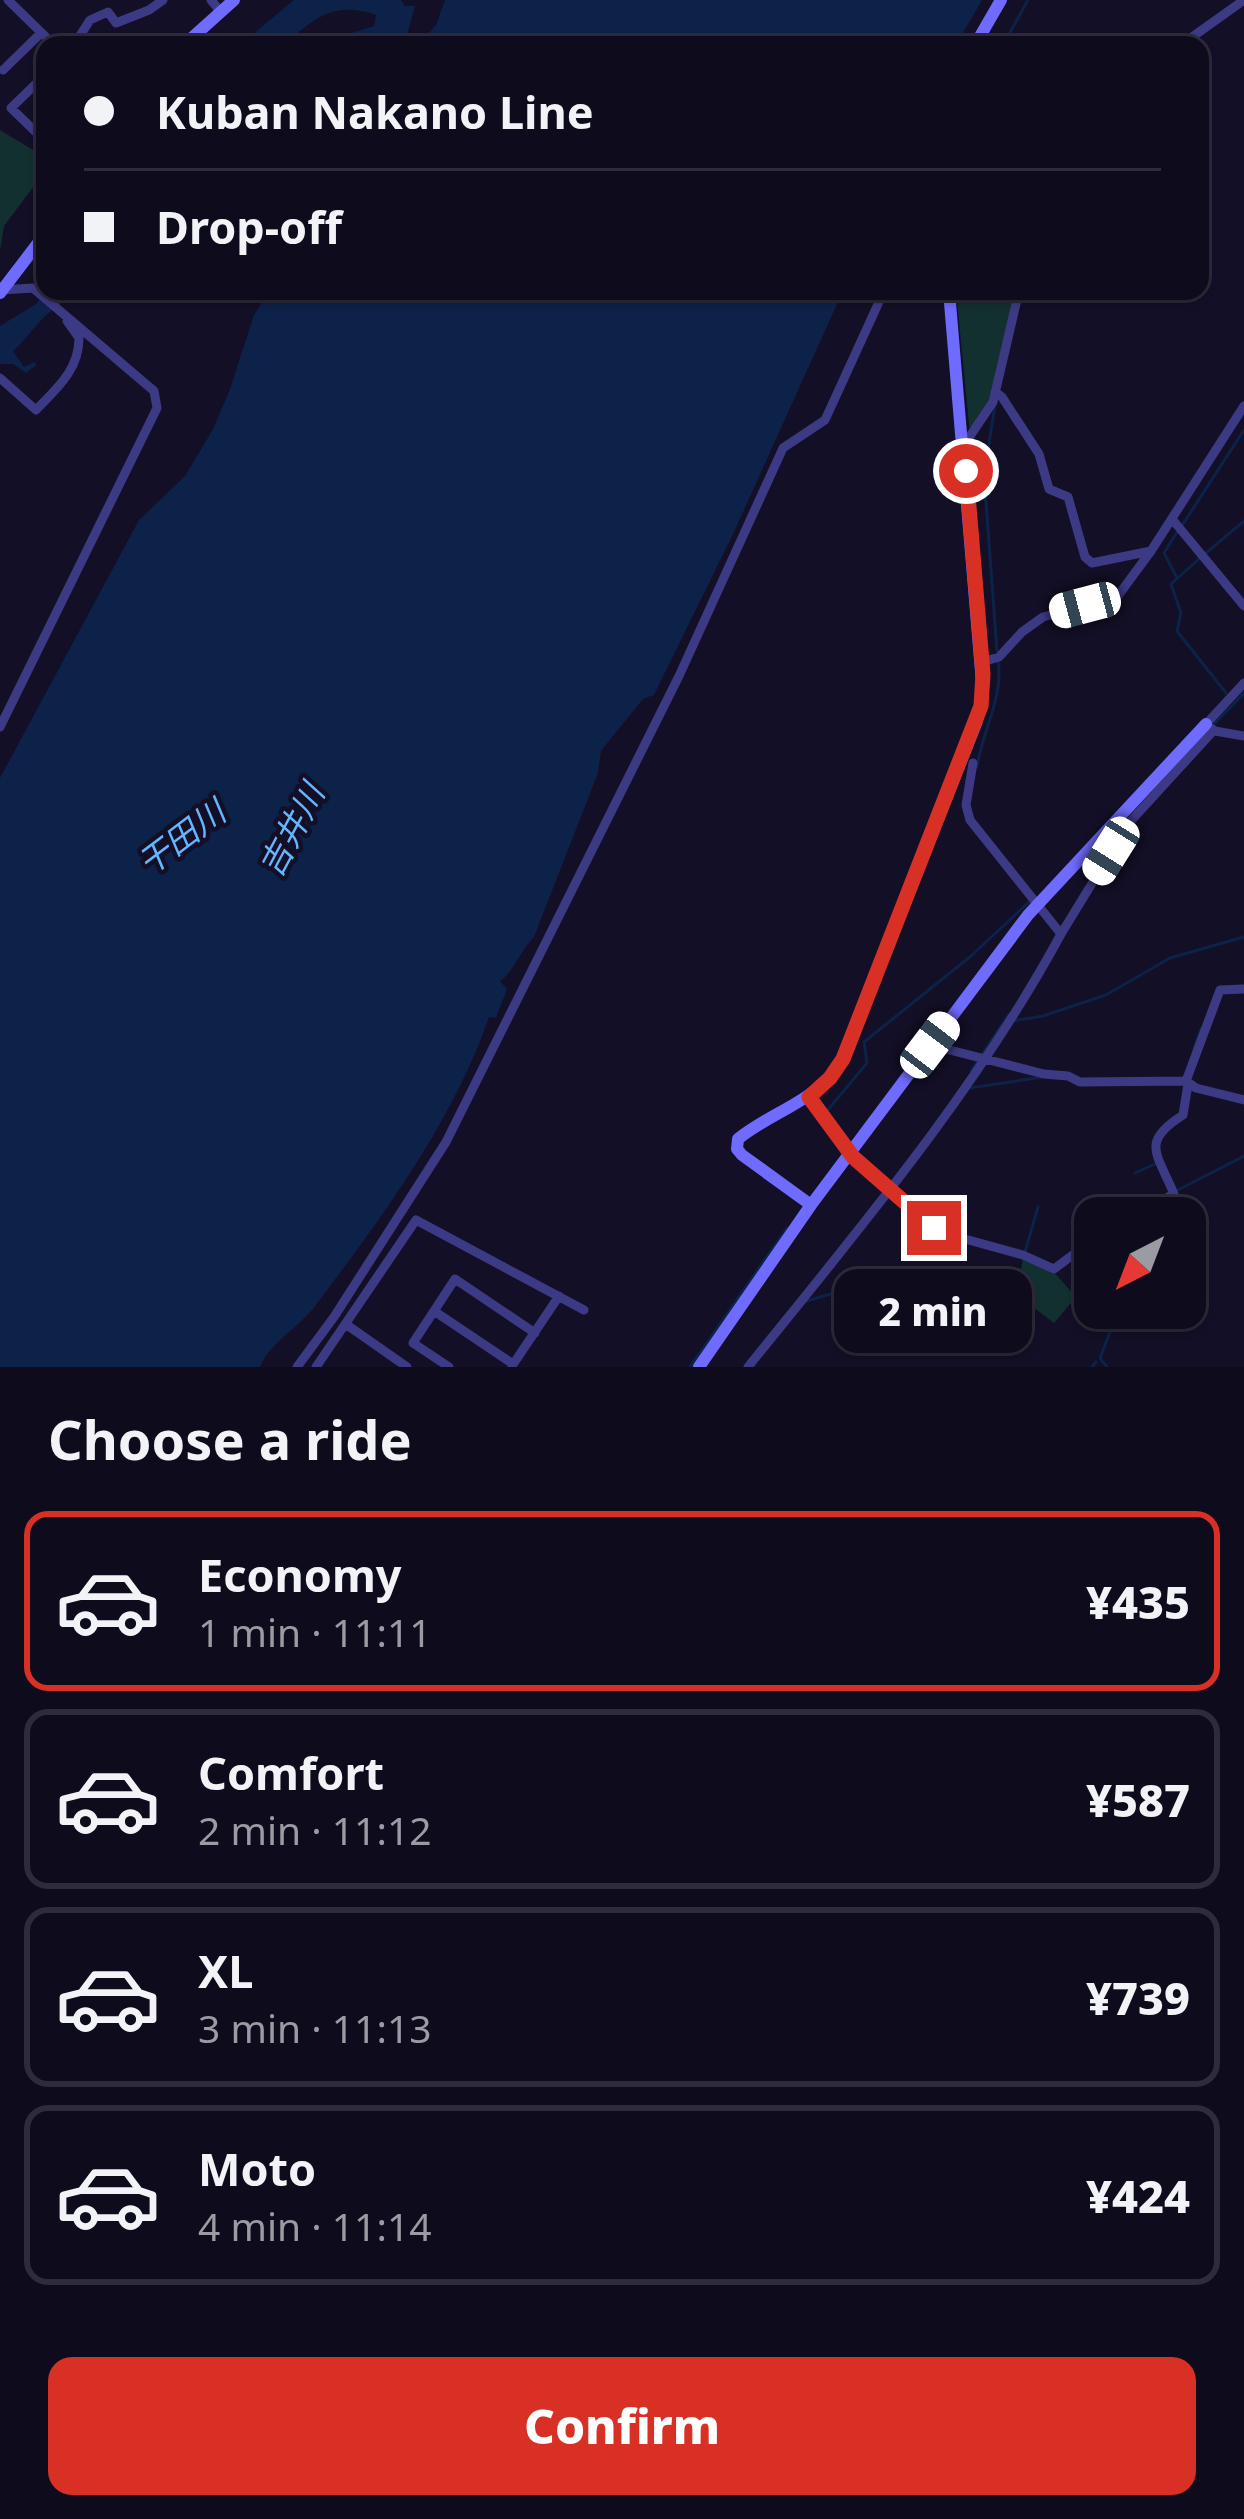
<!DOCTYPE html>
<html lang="en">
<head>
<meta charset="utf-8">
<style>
  :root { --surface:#0e0b1c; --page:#1c1929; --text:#f1f3f6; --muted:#9b9ba3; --line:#2e2b3b; --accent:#d93025 }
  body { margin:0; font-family:"Noto Sans","Noto Sans JP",sans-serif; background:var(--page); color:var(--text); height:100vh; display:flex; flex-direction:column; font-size:45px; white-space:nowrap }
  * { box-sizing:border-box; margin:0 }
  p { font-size:39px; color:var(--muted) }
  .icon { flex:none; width:66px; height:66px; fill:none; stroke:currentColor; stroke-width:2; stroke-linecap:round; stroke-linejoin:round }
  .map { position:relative; height:1367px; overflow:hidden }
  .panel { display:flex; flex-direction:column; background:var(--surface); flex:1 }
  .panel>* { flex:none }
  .guide { position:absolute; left:36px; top:36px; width:1173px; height:264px; border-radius:24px; box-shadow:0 3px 9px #0004,0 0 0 3px var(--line); display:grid; align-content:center; height:264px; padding:0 48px; background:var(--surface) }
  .needle { width:78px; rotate:222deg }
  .tools { position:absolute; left:1074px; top:1197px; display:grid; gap:24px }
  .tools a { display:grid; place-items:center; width:132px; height:132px; border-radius:24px; background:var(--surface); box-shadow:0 3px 9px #0004,0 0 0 3px var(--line); font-size:60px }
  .end { position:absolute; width:54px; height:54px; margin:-27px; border:15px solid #d93025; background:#fff; box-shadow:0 0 0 6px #fff }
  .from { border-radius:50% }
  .bubble { position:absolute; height:84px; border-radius:24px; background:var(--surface); box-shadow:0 3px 9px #0004,0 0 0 3px var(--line); font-size:39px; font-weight:800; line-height:84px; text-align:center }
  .car { position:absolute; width:36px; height:72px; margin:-36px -18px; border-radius:15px; box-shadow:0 0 9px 3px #0007; background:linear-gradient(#fff 24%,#345 0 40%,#fff 0 76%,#345 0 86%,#fff 0) }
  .guide b { display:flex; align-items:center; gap:42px; height:114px; font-size:45px }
  .guide b+b { border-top:3px solid var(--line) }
  .guide i { width:30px; height:30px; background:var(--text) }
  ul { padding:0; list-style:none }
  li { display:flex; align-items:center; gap:36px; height:180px; margin:0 24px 18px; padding:0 24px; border:6px solid var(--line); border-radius:24px }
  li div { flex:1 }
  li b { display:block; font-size:45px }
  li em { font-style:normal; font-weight:800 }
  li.active { border-color:var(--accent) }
  li>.icon { width:108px; height:108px; stroke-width:1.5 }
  h2 { padding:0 48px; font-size:54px; line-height:144px }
  .primary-button { display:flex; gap:24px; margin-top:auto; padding:24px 48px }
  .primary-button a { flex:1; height:138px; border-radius:24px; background:var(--accent); color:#fff; font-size:48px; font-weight:800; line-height:138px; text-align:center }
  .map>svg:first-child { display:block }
</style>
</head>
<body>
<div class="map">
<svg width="1244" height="1367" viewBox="0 0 1244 1367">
  <rect width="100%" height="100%" fill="#130f26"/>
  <path fill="#12302f" d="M 0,130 L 38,153 L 34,186 L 4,226 L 0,251 Z
    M 956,291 L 1016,291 L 990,403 L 970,434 Z
    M 1023,1257 L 1052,1270 L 1076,1297 L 1054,1323 L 1017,1295 Z"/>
  <path fill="#0c2248" d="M 294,0 L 401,0 L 405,6 L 415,6 L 407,35 L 402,34 L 390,45 L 360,45 L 359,40 L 334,45 L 345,35 L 374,26 L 376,15 C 334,1 316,17 284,45 L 240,45 Z
    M 445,0 L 982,0 L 956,45 L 417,45 L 436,25 Z
    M 46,291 L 76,291 C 67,300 59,304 50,312 C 37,322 27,339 13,351 L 24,367 L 34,362 L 37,365 L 26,373 L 13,364 L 0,364 L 0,326 L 36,304 Z
    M 269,291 L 843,291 L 734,532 L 654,695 L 643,699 L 601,751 L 598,773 L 534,937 C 522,949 511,975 500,981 L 507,989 L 496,1018 L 489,1017 C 453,1122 382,1217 316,1305 C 299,1328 271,1341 260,1367 L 0,1367 L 0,778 L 139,520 L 185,476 L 212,431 L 229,392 L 254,315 Z"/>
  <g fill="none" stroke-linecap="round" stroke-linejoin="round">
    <path stroke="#0c2248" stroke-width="3" d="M 1003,45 L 1028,0
      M 995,405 L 984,475 L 997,651
      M 1183,524 L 1244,430
      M 1206,553 L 1244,521
      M 1199,559 L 1171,584 L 1181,613 L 1177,631 L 1226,693
      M 1176,576 L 1164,553 L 1177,532
      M 1215,723 L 1244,693
      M 977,767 C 982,731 1004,697 998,661
      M 1012,1021 L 1043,1016 L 1106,995 L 1170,958 L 1244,937
      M 1194,1048 L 1201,1029
      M 971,1071 L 1009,1014
      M 970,1088 L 1043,1077
      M 827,1111 L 867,1063 L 864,1042 L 971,956 L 1029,902
      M 1135,1173 L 1155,1164
      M 1174,1192 L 1244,1156
      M 1025,1252 L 1038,1207
      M 807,1301 L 847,1289 L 1001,1294
      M 690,1367 L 787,1228
      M 1092,1367 L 1096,1362
      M 1107,1367 L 1100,1358 L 1112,1327"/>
    <path stroke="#3d3a85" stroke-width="9" d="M 8,0 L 54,45
      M 211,0 L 221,12
      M 74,45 L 90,20 L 108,12 L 116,23 L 149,10 L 163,0
      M 1181,45 L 1244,0
      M 3,70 L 41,33
      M 45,75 L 11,108 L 45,141
      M 0,378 L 36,410 C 57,388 79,370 79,338 L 67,321
      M 995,392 L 1002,397 L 1039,454 L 1049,489 L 1068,497 L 1085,557 L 1092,563 L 1151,551 L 1244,406
      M 964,445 L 993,402 L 1019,291
      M 1172,519 L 1244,606
      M 982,662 L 999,657 L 1022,632 L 1043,617 L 1117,597 L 1151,551
      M 1244,683 L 1206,724 L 1215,731 L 1244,736
      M 0,727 L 157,408 L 154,391 L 33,288 L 1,290
      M 1061,934 L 1129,823 L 1214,730
      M 930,1045 L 1044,1074 L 1068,1076 L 1080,1082 L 1186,1081 L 1196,1088 L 1244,1100
      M 1186,1081 L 1220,990 L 1244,989
      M 809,1097 L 853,1157 L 925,1221 L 954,1236 L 1023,1255 L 1054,1269 L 1095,1238
      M 1128,1218 L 1174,1194 C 1157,1153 1140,1142 1183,1115 L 1188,1084
      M 434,1311 L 513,1364
      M 347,1325 L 407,1367
      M 512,1366 L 559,1296
      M 297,1367 L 334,1317 L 446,1142 L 679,676 L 783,448 L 825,420 L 884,291
      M 316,1367 L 416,1220 L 584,1310
      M 449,1367 L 413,1343 L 455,1279 L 535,1333
      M 748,1367 C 860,1228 976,1091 1061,934 L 970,820 L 966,805 L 973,763"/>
    <path stroke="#6f6bff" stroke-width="12" d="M 184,45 L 234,0
      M 975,45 L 1001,0
      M 0,293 L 45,234
      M 811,1205 L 742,1155 L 737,1149 L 738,1139 C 774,1110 819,1101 843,1059 L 977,721 L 983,695 L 949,291
      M 699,1367 L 811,1205 L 1028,915 L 1206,724"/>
  </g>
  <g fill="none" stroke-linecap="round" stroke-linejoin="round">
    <path stroke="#d93025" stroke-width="15" d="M 934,1228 L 853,1157 L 809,1097 L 830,1078 L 843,1059 L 981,706 L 983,674 L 966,471"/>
  </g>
  <g text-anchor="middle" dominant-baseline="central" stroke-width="9" stroke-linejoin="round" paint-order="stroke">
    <g font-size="33" font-style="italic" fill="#62b6ff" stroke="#130f26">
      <text transform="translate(291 830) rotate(-62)">吉井川</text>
      <text transform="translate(181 837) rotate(-37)">干田川</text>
    </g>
  </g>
</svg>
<div class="tools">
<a><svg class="needle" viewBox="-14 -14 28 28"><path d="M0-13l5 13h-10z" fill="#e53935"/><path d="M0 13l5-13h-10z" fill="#9b9ba3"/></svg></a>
</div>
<i class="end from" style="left:966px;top:471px"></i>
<i class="end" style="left:934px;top:1228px"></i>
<div class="bubble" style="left:834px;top:1269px;width:198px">2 min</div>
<i class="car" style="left:1085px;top:605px;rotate:255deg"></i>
<i class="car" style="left:1111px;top:851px;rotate:212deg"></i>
<i class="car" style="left:930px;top:1045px;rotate:37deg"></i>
<div class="guide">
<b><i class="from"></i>Kuban Nakano Line</b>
<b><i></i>Drop-off</b>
</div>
</div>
<section class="panel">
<h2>Choose a ride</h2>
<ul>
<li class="active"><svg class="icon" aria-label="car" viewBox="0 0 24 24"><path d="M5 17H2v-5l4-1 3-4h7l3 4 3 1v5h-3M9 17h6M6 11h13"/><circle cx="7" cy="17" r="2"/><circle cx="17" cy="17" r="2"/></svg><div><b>Economy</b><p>1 min · 11:11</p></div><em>¥435</em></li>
<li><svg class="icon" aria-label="car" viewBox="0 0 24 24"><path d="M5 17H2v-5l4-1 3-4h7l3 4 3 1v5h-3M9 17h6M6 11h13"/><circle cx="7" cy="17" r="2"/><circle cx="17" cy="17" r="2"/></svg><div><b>Comfort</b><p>2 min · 11:12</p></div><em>¥587</em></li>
<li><svg class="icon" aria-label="car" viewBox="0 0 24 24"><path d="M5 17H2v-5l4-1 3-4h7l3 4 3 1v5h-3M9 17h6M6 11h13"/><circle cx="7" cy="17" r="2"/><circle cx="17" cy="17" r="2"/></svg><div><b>XL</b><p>3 min · 11:13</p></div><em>¥739</em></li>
<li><svg class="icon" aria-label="car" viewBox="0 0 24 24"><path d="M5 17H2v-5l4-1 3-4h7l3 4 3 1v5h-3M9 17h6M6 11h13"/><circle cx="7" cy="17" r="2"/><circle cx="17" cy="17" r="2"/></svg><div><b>Moto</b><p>4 min · 11:14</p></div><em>¥424</em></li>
</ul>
<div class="primary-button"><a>Confirm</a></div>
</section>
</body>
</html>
